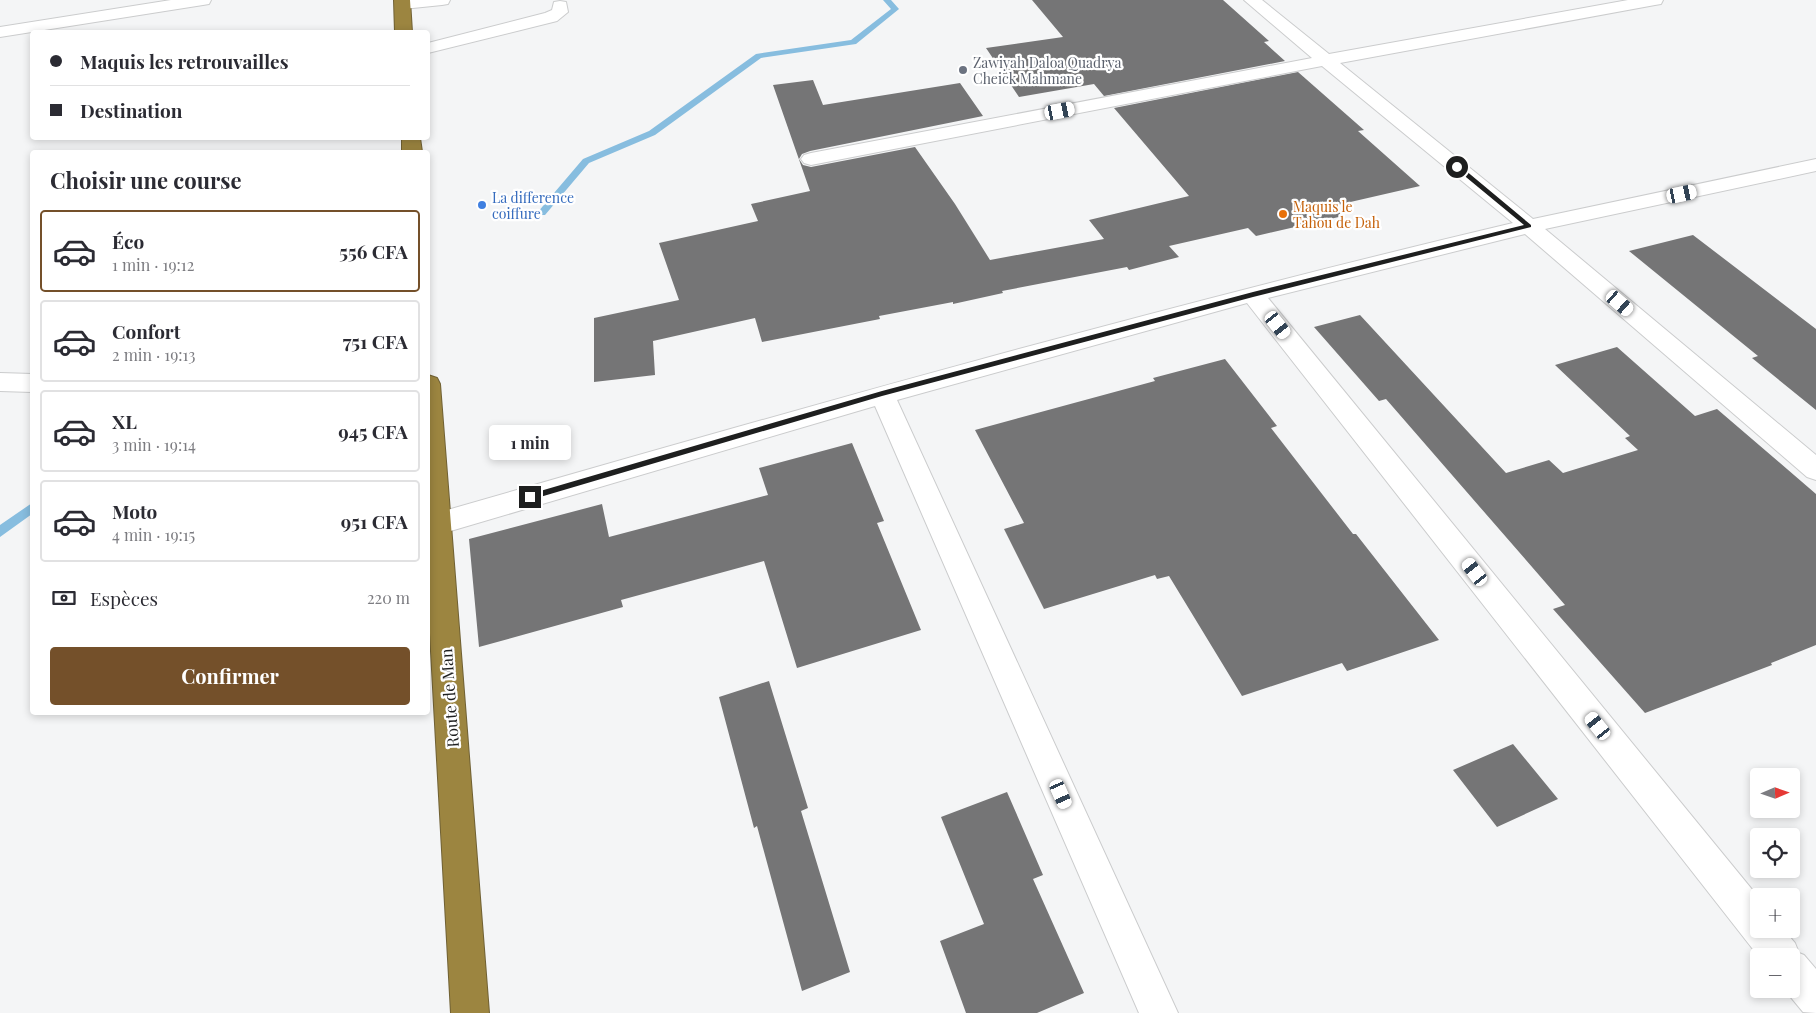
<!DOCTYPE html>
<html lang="fr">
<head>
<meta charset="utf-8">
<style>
  :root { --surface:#fff; --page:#f2f2f3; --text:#2b2b33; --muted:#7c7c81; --line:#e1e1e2; --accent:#74502a }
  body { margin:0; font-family:"Playfair Display",serif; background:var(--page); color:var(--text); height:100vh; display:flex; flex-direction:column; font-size:19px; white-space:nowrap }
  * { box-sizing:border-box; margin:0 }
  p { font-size:16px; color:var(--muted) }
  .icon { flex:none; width:28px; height:28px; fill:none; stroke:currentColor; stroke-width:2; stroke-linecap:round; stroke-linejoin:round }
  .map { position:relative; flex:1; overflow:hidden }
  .drawer { position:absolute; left:30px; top:150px; width:400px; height:565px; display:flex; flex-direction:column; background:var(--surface); border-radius:5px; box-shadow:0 2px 8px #0003 }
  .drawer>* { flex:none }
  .banner { position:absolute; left:30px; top:30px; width:400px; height:110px; border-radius:5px; box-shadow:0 2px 8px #0003; display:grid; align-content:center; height:110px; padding:0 20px; background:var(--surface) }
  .needle { width:32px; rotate:88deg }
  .tools { position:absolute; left:1750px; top:768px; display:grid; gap:10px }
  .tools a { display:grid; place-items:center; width:50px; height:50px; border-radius:5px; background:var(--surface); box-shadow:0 2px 8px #0003; font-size:25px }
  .end { position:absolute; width:22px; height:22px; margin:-11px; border:6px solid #1e1f1f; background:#fff; box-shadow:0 0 0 2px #fff }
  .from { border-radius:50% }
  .bubble { position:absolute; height:35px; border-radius:5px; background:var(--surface); box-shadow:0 2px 8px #0003; font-size:16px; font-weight:700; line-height:35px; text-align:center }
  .car { position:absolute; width:15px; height:30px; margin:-15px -8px; border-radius:6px; box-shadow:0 0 4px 1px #0007; background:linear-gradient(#fff 24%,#345 0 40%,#fff 0 76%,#345 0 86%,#fff 0) }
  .banner b { display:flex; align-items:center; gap:18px; height:48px; font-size:19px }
  .banner b+b { border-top:1px solid var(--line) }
  .banner i { width:12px; height:12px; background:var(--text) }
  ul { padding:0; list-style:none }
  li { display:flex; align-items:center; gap:15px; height:82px; margin:0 10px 8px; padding:0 10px; border:2px solid var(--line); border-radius:5px }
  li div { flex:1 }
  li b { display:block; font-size:19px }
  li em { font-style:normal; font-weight:700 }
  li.selected { border-color:var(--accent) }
  li>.icon { width:45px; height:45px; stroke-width:1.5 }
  h2 { padding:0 20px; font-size:22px; line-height:60px }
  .pay { display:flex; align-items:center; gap:12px; height:55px; padding:0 20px; font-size:19px }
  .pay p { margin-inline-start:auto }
  .cta { display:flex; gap:10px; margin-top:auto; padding:10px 20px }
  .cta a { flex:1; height:58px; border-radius:5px; background:var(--accent); color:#fff; font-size:20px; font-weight:700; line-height:58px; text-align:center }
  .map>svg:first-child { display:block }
</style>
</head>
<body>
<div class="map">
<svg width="1816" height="1013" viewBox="0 0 1816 1013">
  <rect width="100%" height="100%" fill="#f4f5f6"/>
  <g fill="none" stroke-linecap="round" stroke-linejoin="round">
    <path fill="#87bddf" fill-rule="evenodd" d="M 883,0 L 891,0 L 899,9 L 856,44 L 761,58 L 655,135 L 589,163 L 545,215 L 539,215 L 537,213 L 583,159 L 649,131 L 756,54 L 851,40 L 891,9 Z
      M 32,503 L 32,514 L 0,537 L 0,525 Z"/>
  </g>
  <path fill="#757576" d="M 1032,0 L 1223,0 L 1269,41 L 1264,42 L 1285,61 L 1104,96 L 1094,84 L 1019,97 L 986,48 L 1063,37 Z
    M 1298,72 L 1364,130 L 1358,131 L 1420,186 L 1333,206 L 1343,216 L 1256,236 L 1248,228 L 1169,246 L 1179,257 L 1129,270 L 1127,267 L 1002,291 L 1003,293 L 953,304 L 953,302 L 879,316 L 880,319 L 762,342 L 755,318 L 653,341 L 655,375 L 594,382 L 594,318 L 679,300 L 659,243 L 758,221 L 751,204 L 810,191 L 773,85 L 813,80 L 823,105 L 960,83 L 983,116 L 810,151 L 802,154 L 799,159 L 803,165 L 811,167 L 915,147 L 955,204 L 990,260 L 1104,239 L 1089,220 L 1189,196 L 1114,108 Z
    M 1693,235 L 1816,329 L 1816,410 L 1752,358 L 1758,356 L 1629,251 Z
    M 1360,315 L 1506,473 L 1549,460 L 1563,473 L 1638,450 L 1625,438 L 1630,436 L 1555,365 L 1617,347 L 1695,416 L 1717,409 L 1816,494 L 1816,645 L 1771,663 L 1772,665 L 1645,713 L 1553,609 L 1565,605 L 1386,399 L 1379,401 L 1314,327 Z
    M 1225,359 L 1277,426 L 1271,428 L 1353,534 L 1356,534 L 1439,640 L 1347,671 L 1342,663 L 1242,696 L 1169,576 L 1157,579 L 1155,575 L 1044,609 L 1004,529 L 1024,523 L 975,430 L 1155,381 L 1153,378 Z
    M 852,443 L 884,521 L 877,523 L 921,630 L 797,668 L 764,561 L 621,600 L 623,607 L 479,647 L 469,539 L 602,504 L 609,537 L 768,495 L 759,468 Z
    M 769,681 L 808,808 L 801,811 L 850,972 L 802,991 L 757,826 L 754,828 L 719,697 Z
    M 1513,744 L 1558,799 L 1497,827 L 1453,770 Z
    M 1007,792 L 1043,875 L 1033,879 L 1084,993 L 1037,1013 L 966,1013 L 940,941 L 984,924 L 941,817 Z"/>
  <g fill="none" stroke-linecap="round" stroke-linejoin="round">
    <g stroke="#cbcccd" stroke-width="2">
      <path id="minor" d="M 171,0 L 211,0 L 209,4 L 203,5 L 0,37 L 0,27 Z
        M 397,0 L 450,0 L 448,4 L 442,5 L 403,9 L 397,8 L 395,4 Z
        M 1244,0 L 1262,0 L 1329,54 L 1628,0 L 1663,0 L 1661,4 L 1655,5 L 1340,63 L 1533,219 L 1816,159 L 1816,171 L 1545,229 L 1816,455 L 1816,480 L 1807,477 L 1525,234 L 1268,298 L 1759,898 L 1759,929 L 1783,929 L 1795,943 L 1799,953 L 1804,955 L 1816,969 L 1816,1013 L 1803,1012 L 1784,989 L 1791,989 L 1791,956 L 1759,957 L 1247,303 L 897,400 L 1178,1013 L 1139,1013 L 875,406 L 437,535 L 428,532 L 428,516 L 437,513 C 794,410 1150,309 1513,223 L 1322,66 L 811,165 L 804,163 L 801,159 L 804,155 L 811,153 L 1312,58 Z
        M 560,1 L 566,2 L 568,12 L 557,21 L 428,53 L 428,43 L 545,13 L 552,10 L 554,2 Z
        M 0,373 L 32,374 L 32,392 L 0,391 Z"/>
    </g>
    <g stroke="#706134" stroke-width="2">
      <path id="highway" d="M 394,0 L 410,0 L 412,32 L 395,32 Z
        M 402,138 L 420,138 L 422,152 L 402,152 Z
        M 428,375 L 437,378 L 440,384 L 489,1013 L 451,1013 L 428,597 Z"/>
    </g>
    <use href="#minor" fill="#fff" fill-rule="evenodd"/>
    <use href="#highway" fill="#9c8540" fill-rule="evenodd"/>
  </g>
  <path fill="#1e1f1f" d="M 1455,165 L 1459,165 L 1531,225 L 1531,227 L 1253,297 L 882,396 L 530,500 L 526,497 L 530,494 L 882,391 L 1253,292 L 1524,225 L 1455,168 Z"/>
  <circle fill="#6b7280" stroke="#fff" stroke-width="2" cx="963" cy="70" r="5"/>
  <circle fill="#3f7fe0" stroke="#fff" stroke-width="2" cx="482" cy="205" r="5"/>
  <circle fill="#e8710a" stroke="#fff" stroke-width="2" cx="1283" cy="214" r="5"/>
  <g text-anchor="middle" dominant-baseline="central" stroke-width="4.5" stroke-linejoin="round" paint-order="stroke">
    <g font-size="14" fill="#5b616d" stroke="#fff" text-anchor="start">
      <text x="973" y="62">Zawiyah Daloa Quadrya<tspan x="973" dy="16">Cheick Mahmane</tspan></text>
    </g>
    <g font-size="14" fill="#366cbe" stroke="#fff" text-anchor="start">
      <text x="492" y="197">La difference<tspan x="492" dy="16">coiffure</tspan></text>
    </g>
    <g font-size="14" fill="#c56008" stroke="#fff" text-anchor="start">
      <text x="1293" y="206">Maquis le<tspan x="1293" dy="16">Tahou de Dah</tspan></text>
    </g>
    <g font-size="16" fill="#1e1f1f" stroke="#fff">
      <text transform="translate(449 698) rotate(-94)">Route de Man</text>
    </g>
  </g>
</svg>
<div class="tools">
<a><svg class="needle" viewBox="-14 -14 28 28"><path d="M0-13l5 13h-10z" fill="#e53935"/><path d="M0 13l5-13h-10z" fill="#7c7c81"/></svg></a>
<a><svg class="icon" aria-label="locate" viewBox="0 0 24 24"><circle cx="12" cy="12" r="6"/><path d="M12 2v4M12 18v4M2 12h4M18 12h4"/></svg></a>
<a>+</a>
<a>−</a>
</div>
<i class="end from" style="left:1457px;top:167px"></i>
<i class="end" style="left:530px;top:497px"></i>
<div class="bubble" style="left:489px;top:425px;width:82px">1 min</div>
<i class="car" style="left:1060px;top:111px;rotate:79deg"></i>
<i class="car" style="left:1682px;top:194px;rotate:78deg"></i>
<i class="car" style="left:1620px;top:303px;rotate:131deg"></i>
<i class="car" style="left:1278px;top:325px;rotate:141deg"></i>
<i class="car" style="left:1475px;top:572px;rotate:322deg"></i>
<i class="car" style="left:1598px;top:726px;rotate:321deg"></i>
<i class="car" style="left:1061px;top:794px;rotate:156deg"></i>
<div class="banner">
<b><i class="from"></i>Maquis les retrouvailles</b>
<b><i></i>Destination</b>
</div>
<section class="drawer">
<h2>Choisir une course</h2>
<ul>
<li class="selected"><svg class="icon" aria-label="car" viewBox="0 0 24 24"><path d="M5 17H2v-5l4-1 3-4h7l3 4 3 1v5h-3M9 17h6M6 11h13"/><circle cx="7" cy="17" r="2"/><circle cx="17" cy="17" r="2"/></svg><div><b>Éco</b><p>1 min · 19:12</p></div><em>556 CFA</em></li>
<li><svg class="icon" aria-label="car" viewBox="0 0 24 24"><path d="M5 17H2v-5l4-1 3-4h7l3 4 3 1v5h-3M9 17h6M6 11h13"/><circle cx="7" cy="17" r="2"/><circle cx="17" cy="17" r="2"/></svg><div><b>Confort</b><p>2 min · 19:13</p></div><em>751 CFA</em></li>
<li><svg class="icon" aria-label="car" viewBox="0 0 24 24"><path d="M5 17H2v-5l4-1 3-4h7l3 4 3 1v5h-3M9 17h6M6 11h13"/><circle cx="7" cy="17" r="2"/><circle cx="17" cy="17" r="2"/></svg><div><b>XL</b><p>3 min · 19:14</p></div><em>945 CFA</em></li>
<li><svg class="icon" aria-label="car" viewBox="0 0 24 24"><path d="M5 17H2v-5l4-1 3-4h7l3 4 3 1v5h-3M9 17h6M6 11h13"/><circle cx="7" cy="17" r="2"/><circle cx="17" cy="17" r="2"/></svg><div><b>Moto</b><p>4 min · 19:15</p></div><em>951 CFA</em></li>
</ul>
<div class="pay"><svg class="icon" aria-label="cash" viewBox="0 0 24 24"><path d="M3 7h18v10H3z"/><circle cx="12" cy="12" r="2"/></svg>Espèces<p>220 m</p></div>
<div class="cta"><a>Confirmer</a></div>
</section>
</div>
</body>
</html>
